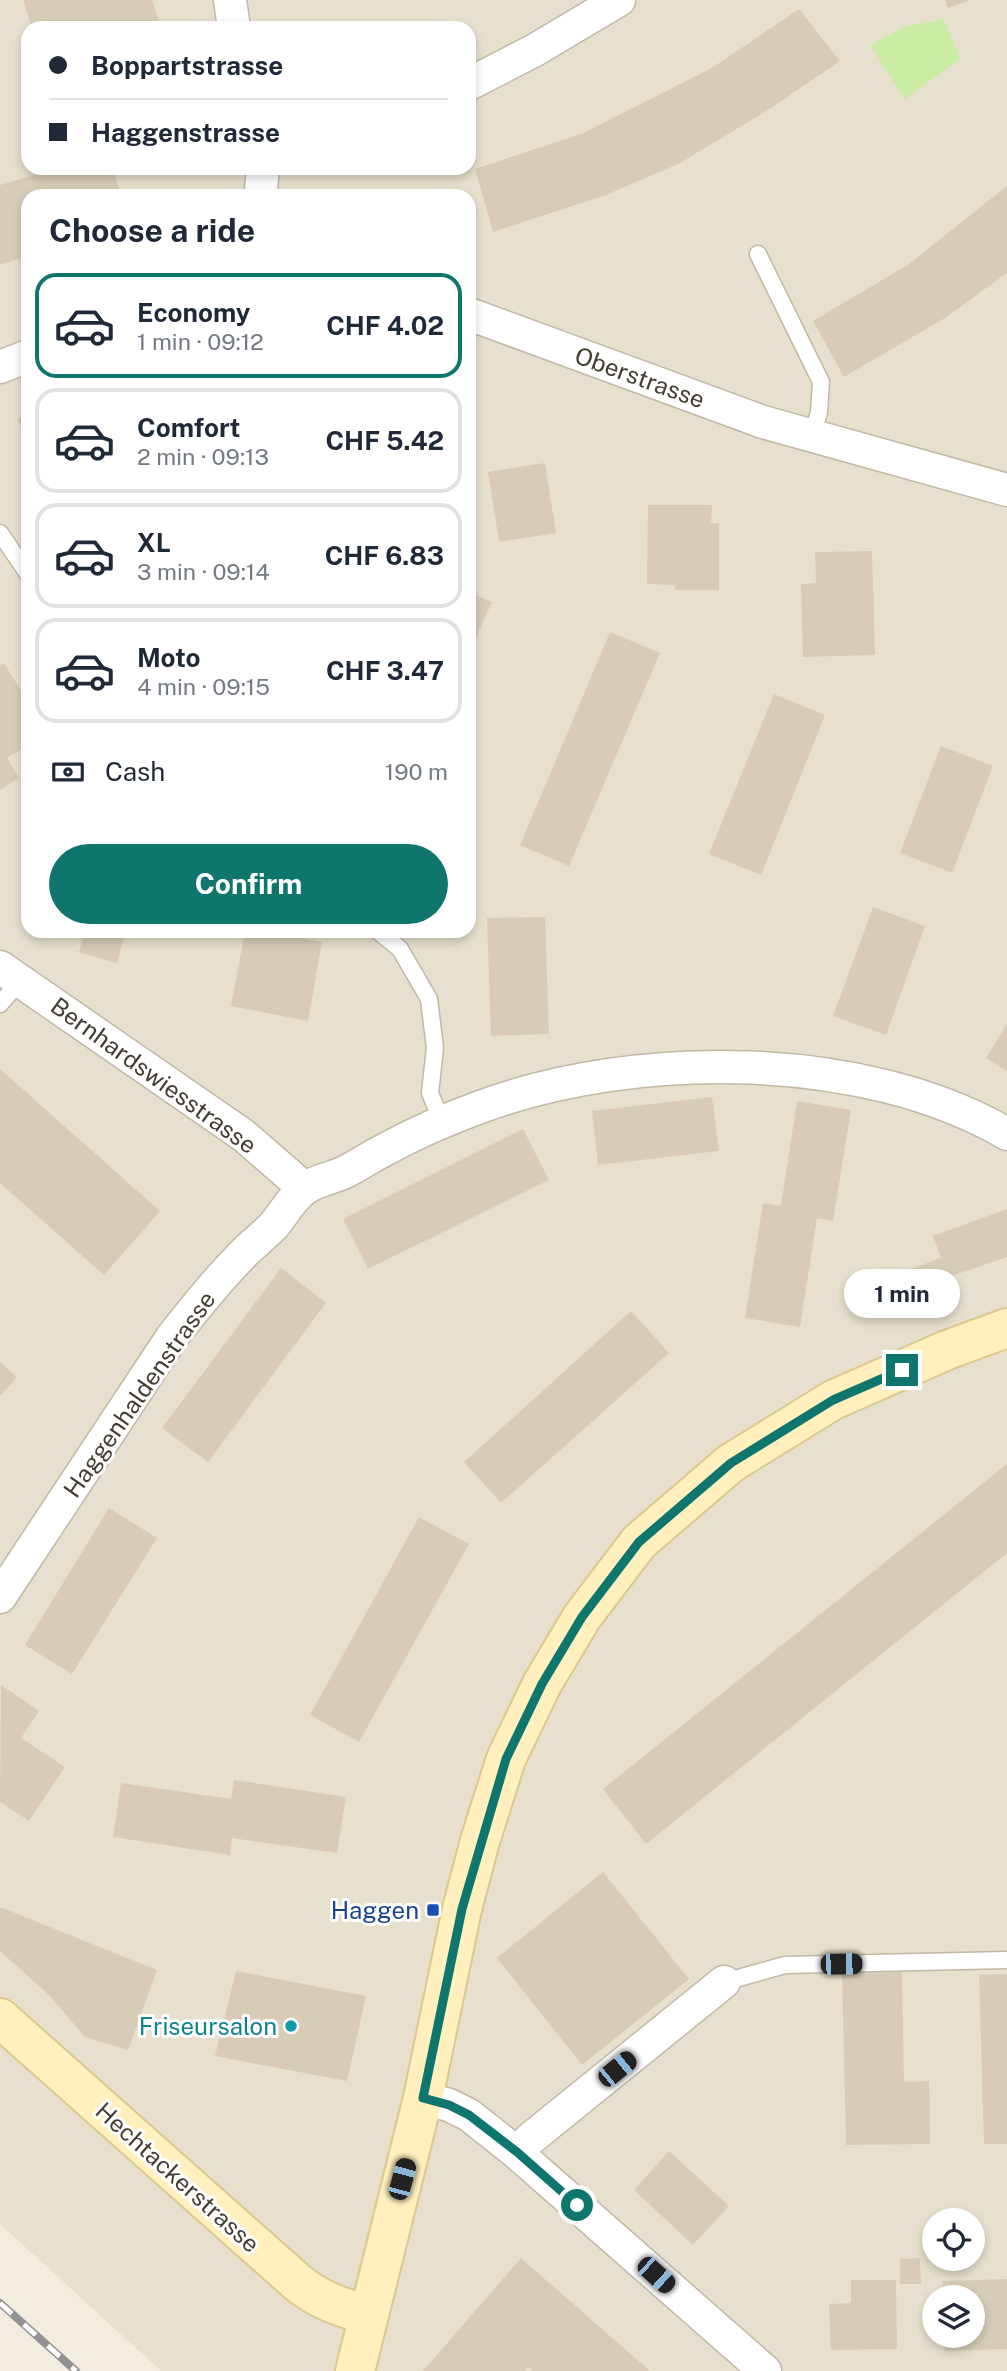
<!DOCTYPE html>
<html lang="en">
<head>
<meta charset="utf-8">
<style>
  :root { --surface:#fff; --page:#f2f2f3; --text:#1f2937; --muted:#747a83; --line:#e0e1e3; --accent:#0f766e }
  body { margin:0; font-family:"Public Sans",sans-serif; background:var(--page); color:var(--text); height:100vh; display:flex; flex-direction:column; font-size:26px; white-space:nowrap }
  * { box-sizing:border-box; margin:0 }
  p { font-size:23px; color:var(--muted) }
  .icon { flex:none; width:38px; height:38px; fill:none; stroke:currentColor; stroke-width:2; stroke-linecap:round; stroke-linejoin:round }
  .map { position:relative; flex:1; overflow:hidden }
  .panel { position:absolute; left:21px; top:189px; width:455px; height:749px; display:flex; flex-direction:column; background:var(--surface); border-radius:21px; box-shadow:0 4px 10px #0003 }
  .panel>* { flex:none }
  .banner { position:absolute; left:21px; top:21px; width:455px; height:154px; border-radius:21px; box-shadow:0 4px 10px #0003; display:grid; align-content:center; height:154px; padding:0 28px; background:var(--surface) }
  .tools { position:absolute; left:922px; top:2208px; display:grid; gap:14px }
  .tools a { display:grid; place-items:center; width:63px; height:63px; border-radius:50%; background:var(--surface); box-shadow:0 4px 10px #0003; font-size:35px }
  .end { position:absolute; width:32px; height:32px; margin:-16px; border:9px solid #0f766e; background:#fff; box-shadow:0 0 0 4px #fff }
  .from { border-radius:50% }
  .bubble { position:absolute; height:49px; border-radius:24px; background:var(--surface); box-shadow:0 4px 10px #0003; font-size:23px; font-weight:700; line-height:49px; text-align:center }
  .car { position:absolute; width:21px; height:42px; margin:-21px -10px; border-radius:9px; box-shadow:0 0 5px 2px #0007; background:linear-gradient(#222 24%,#8ab4d8 0 40%,#222 0 76%,#8ab4d8 0 86%,#222 0) }
  .banner b { display:flex; align-items:center; gap:24px; height:66px; font-size:26px }
  .banner b+b { border-top:2px solid var(--line) }
  .banner i { width:18px; height:18px; background:var(--text) }
  ul { padding:0; list-style:none }
  li { display:flex; align-items:center; gap:21px; height:105px; margin:0 14px 10px; padding:0 14px; border:4px solid var(--line); border-radius:21px }
  li div { flex:1 }
  li b { display:block; font-size:26px }
  li em { font-style:normal; font-weight:700 }
  li.selected { border-color:var(--accent) }
  li>.icon { width:63px; height:63px; stroke-width:1.5 }
  h2 { padding:0 28px; font-size:32px; line-height:84px }
  .pay { display:flex; align-items:center; gap:18px; height:77px; padding:0 28px; font-size:26px }
  .pay p { margin-inline-start:auto }
  .action { display:flex; gap:14px; margin-top:auto; padding:14px 28px }
  .action a { flex:1; height:80px; border-radius:42px; background:var(--accent); color:#fff; font-size:28px; font-weight:700; line-height:80px; text-align:center }
  .map>svg:first-child { display:block }
</style>
</head>
<body>
<div class="map">
<svg width="1007" height="2371" viewBox="0 0 1007 2371">
  <rect width="100%" height="100%" fill="#f3ede0"/>
  <path fill="#e7e0ce" fill-rule="evenodd" d="M 0,0 L 1007,0 L 1007,2371 L 161,2371 L 0,2224 ZM 28,28 L 469,28 L 469,168 L 28,168 ZM 28,196 L 469,196 L 469,931 L 28,931 ZM 934,2221 L 973,2221 L 973,2259 L 934,2259 ZM 934,2298 L 973,2298 L 973,2336 L 934,2336 Z"/>
  <path fill="#caeda3" d="M 944,19 L 960,59 L 905,99 L 870,45 L 904,27 Z"/>
  <path fill="#d8ccb8" d="M 23,0 L 152,0 L 161,28 L 32,28 Z
    M 945,0 L 970,0 L 948,8 Z
    M 799,9 L 840,61 L 771,108 L 680,163 L 606,195 L 493,232 L 475,169 L 581,134 L 712,68 Z
    M 58,168 L 113,168 L 121,196 L 28,196 L 28,256 L 0,265 L 0,185 Z
    M 1007,186 L 1007,273 L 945,318 L 844,377 L 813,321 L 909,264 Z
    M 28,413 L 28,436 L 17,420 Z
    M 545,463 L 556,533 L 499,542 L 488,472 Z
    M 648,505 L 712,505 L 711,523 L 719,523 L 719,590 L 675,590 L 675,585 L 647,584 Z
    M 872,551 L 875,655 L 803,657 L 801,584 L 816,583 L 815,552 Z
    M 469,592 L 492,602 L 469,653 Z
    M 610,632 L 660,653 L 569,866 L 520,845 Z
    M 4,663 L 28,702 L 28,745 L 7,758 L 19,778 L 0,790 L 0,666 Z
    M 774,694 L 825,715 L 761,875 L 709,854 Z
    M 941,746 L 993,766 L 952,873 L 900,853 Z
    M 873,907 L 925,926 L 886,1035 L 833,1016 Z
    M 545,917 L 549,1034 L 491,1036 L 487,918 Z
    M 85,931 L 126,931 L 117,963 L 79,952 Z
    M 245,931 L 266,931 L 322,942 L 308,1021 L 231,1006 Z
    M 1007,1024 L 1007,1071 L 986,1058 Z
    M 0,1069 L 160,1211 L 104,1275 L 0,1183 Z
    M 712,1097 L 719,1151 L 598,1165 L 592,1111 Z
    M 797,1101 L 851,1110 L 833,1221 L 817,1218 L 800,1327 L 745,1318 L 763,1203 L 781,1206 Z
    M 523,1129 L 549,1180 L 368,1269 L 343,1219 Z
    M 1007,1209 L 1007,1257 L 952,1276 L 956,1287 L 900,1307 L 889,1277 L 941,1258 L 933,1236 Z
    M 281,1268 L 326,1303 L 208,1462 L 162,1428 Z
    M 631,1311 L 669,1353 L 501,1503 L 464,1462 Z
    M 0,1362 L 17,1377 L 0,1396 Z
    M 1007,1464 L 1007,1553 L 646,1844 L 603,1789 Z
    M 109,1508 L 157,1538 L 72,1674 L 25,1645 Z
    M 419,1517 L 469,1544 L 359,1742 L 310,1715 Z
    M 1,1685 L 39,1711 L 21,1738 L 65,1767 L 29,1821 L 0,1802 Z
    M 234,1780 L 346,1797 L 337,1853 L 232,1838 L 230,1855 L 113,1837 L 121,1783 L 231,1799 Z
    M 603,1872 L 689,1979 L 582,2065 L 497,1958 Z
    M 0,1907 L 157,1970 L 128,2050 L 85,2037 L 50,1996 L 0,1951 Z
    M 236,1971 L 366,1996 L 347,2081 L 215,2056 Z
    M 902,1972 L 904,2082 L 929,2081 L 930,2144 L 846,2145 L 842,1973 Z
    M 1007,1974 L 1007,2144 L 984,2144 L 979,1975 Z
    M 669,2151 L 729,2206 L 693,2245 L 634,2190 Z
    M 521,2258 L 650,2371 L 532,2371 L 528,2367 L 525,2371 L 423,2371 Z
    M 920,2258 L 921,2284 L 900,2284 L 900,2259 Z
    M 1007,2279 L 1007,2349 L 945,2351 L 944,2336 L 973,2336 L 973,2298 L 943,2298 L 942,2281 Z
    M 851,2280 L 896,2280 L 897,2349 L 831,2350 L 829,2304 L 851,2303 Z"/>
  <g fill="none" stroke-linecap="round" stroke-linejoin="round">
    <g stroke="#c1b8a5" stroke-width="19">
      <path id="lane" d="M 758,254 L 821,382 L 819,412 L 812,437
        M 0,533 L 28,574
        M 378,931 L 400,949 L 429,999 L 435,1048 L 430,1093 L 442,1122
        M 0,1004 L 21,980
        M 724,1982 L 785,1965 L 1007,1960"/>
    </g>
    <g stroke="#c1b8a5" stroke-width="35">
      <path id="street" d="M 230,0 L 234,28
        M 469,84 L 535,50 L 619,0
        M 263,196 L 261,189 L 263,168
        M 469,314 L 763,422 L 1007,490
        M 0,367 L 28,356
        M 0,967 L 243,1135 L 304,1188
        M 0,1597 L 172,1337 C 195,1308 218,1279 244,1253 C 254,1243 266,1234 275,1224 C 284,1213 294,1195 306,1188 C 317,1180 333,1178 345,1172 C 359,1165 372,1156 386,1149 C 417,1132 450,1118 483,1106 C 637,1050 863,1050 1007,1134
        M 423,2098 L 449,2105 L 469,2115 L 517,2153 L 765,2371
        M 517,2153 L 530,2139 L 724,1982"/>
    </g>
    <g stroke="#dbc88c" stroke-width="42">
      <path id="secondary" d="M 0,2018 L 297,2282 C 319,2300 341,2308 368,2314
        M 355,2371 L 423,2098 L 462,1909 L 480,1841 L 506,1759 L 542,1684 L 582,1617 L 639,1542 L 731,1463 L 833,1400 L 947,1350 L 1007,1328"/>
    </g>
    <use href="#lane" stroke="#fff" stroke-width="16"/>
    <use href="#street" stroke="#fff" stroke-width="32"/>
    <use href="#secondary" stroke="#fff0be" stroke-width="38"/>
    <g stroke="#929292" stroke-width="8">
      <path id="rail" d="M 0,2303 L 76,2371"/>
    </g>
    <use href="#rail" stroke="#fff" stroke-width="5" stroke-dasharray="16" stroke-linecap="butt"/>
  </g>
  <g fill="none" stroke-linecap="round" stroke-linejoin="round">
    <path stroke="#0f766e" stroke-width="9" d="M 577,2205 L 517,2152 L 469,2115 L 449,2105 L 423,2098 L 462,1909 L 506,1759 L 542,1684 L 582,1617 L 639,1542 L 731,1463 L 833,1400 L 902,1370"/>
  </g>
  <rect fill="#1a4fb4" stroke="#fff" stroke-width="2.5" x="426" y="1903" width="14" height="14" rx="3.5"/>
  <circle fill="#0f9aa8" stroke="#fff" stroke-width="2.5" cx="291" cy="2026" r="7"/>
  <g text-anchor="middle" dominant-baseline="central" stroke-width="6" stroke-linejoin="round" paint-order="stroke">
    <g font-size="24" fill="#443d31" stroke="#fff">
      <text transform="translate(640 377) rotate(20)">Oberstrasse</text>
      <text transform="translate(154 1075) rotate(36)">Bernhardswiesstrasse</text>
      <text transform="translate(139 1394) rotate(-55)">Haggenhaldenstrasse</text>
      <text transform="translate(178 2177) rotate(42)">Hechtackerstrasse</text>
    </g>
    <g font-size="24" fill="#164399" stroke="#fff" text-anchor="end">
      <text x="419" y="1910">Haggen</text>
    </g>
    <g font-size="24" fill="#0d838f" stroke="#fff" text-anchor="end">
      <text x="277" y="2026">Friseursalon</text>
    </g>
  </g>
</svg>
<div class="tools">
<a><svg class="icon" aria-label="locate" viewBox="0 0 24 24"><circle cx="12" cy="12" r="6"/><path d="M12 2v4M12 18v4M2 12h4M18 12h4"/></svg></a>
<a><svg class="icon" aria-label="layers" viewBox="0 0 24 24"><path d="M12 4l9 5-9 5-9-5zM3 14l9 5 9-5"/></svg></a>
</div>
<i class="end from" style="left:577px;top:2205px"></i>
<i class="end" style="left:902px;top:1370px"></i>
<div class="bubble" style="left:844px;top:1269px;width:116px">1 min</div>
<i class="car" style="left:841px;top:1964px;rotate:89deg"></i>
<i class="car" style="left:617px;top:2069px;rotate:51deg"></i>
<i class="car" style="left:402px;top:2179px;rotate:15deg"></i>
<i class="car" style="left:656px;top:2275px;rotate:132deg"></i>
<div class="banner">
<b><i class="from"></i>Boppartstrasse</b>
<b><i></i>Haggenstrasse</b>
</div>
<section class="panel">
<h2>Choose a ride</h2>
<ul>
<li class="selected"><svg class="icon" aria-label="car" viewBox="0 0 24 24"><path d="M5 17H2v-5l4-1 3-4h7l3 4 3 1v5h-3M9 17h6M6 11h13"/><circle cx="7" cy="17" r="2"/><circle cx="17" cy="17" r="2"/></svg><div><b>Economy</b><p>1 min · 09:12</p></div><em>CHF 4.02</em></li>
<li><svg class="icon" aria-label="car" viewBox="0 0 24 24"><path d="M5 17H2v-5l4-1 3-4h7l3 4 3 1v5h-3M9 17h6M6 11h13"/><circle cx="7" cy="17" r="2"/><circle cx="17" cy="17" r="2"/></svg><div><b>Comfort</b><p>2 min · 09:13</p></div><em>CHF 5.42</em></li>
<li><svg class="icon" aria-label="car" viewBox="0 0 24 24"><path d="M5 17H2v-5l4-1 3-4h7l3 4 3 1v5h-3M9 17h6M6 11h13"/><circle cx="7" cy="17" r="2"/><circle cx="17" cy="17" r="2"/></svg><div><b>XL</b><p>3 min · 09:14</p></div><em>CHF 6.83</em></li>
<li><svg class="icon" aria-label="car" viewBox="0 0 24 24"><path d="M5 17H2v-5l4-1 3-4h7l3 4 3 1v5h-3M9 17h6M6 11h13"/><circle cx="7" cy="17" r="2"/><circle cx="17" cy="17" r="2"/></svg><div><b>Moto</b><p>4 min · 09:15</p></div><em>CHF 3.47</em></li>
</ul>
<div class="pay"><svg class="icon" aria-label="cash" viewBox="0 0 24 24"><path d="M3 7h18v10H3z"/><circle cx="12" cy="12" r="2"/></svg>Cash<p>190 m</p></div>
<div class="action"><a>Confirm</a></div>
</section>
</div>
</body>
</html>
